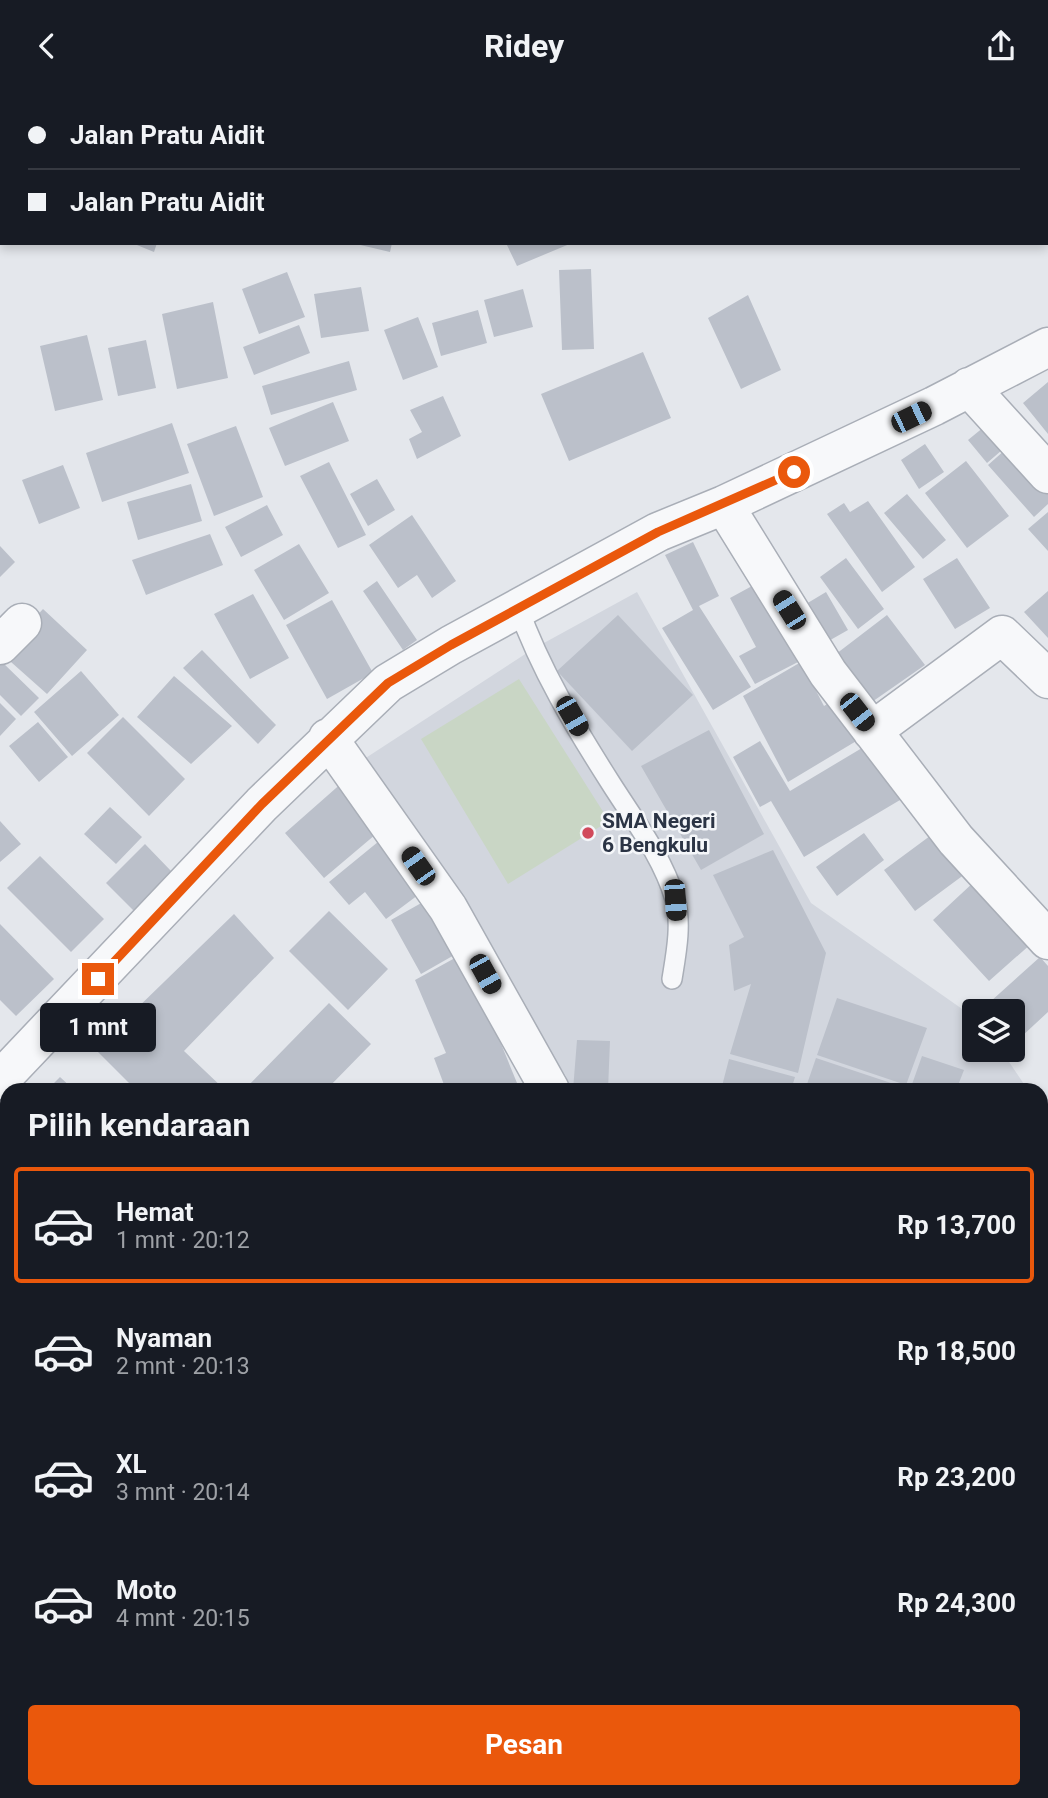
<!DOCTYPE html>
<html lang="id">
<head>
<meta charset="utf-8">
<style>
  :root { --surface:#171b24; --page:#20242c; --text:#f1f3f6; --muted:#9ea1a6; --line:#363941; --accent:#ea580c }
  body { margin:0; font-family:Roboto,sans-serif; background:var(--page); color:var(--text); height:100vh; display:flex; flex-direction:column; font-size:26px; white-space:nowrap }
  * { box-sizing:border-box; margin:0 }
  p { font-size:23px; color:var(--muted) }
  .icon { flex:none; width:38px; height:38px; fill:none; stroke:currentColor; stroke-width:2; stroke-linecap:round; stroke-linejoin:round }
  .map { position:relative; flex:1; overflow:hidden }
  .side { position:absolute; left:0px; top:992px; width:1048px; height:716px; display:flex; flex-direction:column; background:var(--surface); border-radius:21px 21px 0 0; box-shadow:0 4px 10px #0003 }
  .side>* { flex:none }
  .banner { position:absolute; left:0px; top:0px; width:1048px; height:154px; box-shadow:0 4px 10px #0003; display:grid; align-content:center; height:154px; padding:0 28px; background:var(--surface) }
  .controls { position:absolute; left:962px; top:908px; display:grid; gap:14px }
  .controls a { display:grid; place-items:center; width:63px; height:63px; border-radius:7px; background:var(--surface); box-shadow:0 4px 10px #0003; font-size:35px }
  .end { position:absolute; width:32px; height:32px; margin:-16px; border:9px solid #ea580c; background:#fff; box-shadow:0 0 0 4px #fff }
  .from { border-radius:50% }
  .bubble { position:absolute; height:49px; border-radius:7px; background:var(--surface); box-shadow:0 4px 10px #0003; font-size:23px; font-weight:700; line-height:49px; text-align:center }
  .car { position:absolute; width:21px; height:42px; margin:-21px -10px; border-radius:9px; box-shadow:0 0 5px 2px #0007; background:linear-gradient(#222 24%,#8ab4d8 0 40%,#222 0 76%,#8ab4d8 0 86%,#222 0) }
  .banner b { display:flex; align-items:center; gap:24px; height:66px; font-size:26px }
  .banner b+b { border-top:2px solid var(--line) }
  .banner i { width:18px; height:18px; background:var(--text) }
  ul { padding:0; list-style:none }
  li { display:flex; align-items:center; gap:21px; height:116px; margin:0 14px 10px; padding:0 14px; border:4px solid transparent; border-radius:7px }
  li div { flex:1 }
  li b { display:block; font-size:26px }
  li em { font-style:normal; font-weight:700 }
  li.selected { border-color:var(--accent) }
  li>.icon { width:63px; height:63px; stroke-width:1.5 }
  h2 { padding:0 28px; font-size:32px; line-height:84px }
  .action { display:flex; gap:14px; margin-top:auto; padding:14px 28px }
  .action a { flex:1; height:80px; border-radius:7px; background:var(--accent); color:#fff; font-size:28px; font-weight:700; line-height:80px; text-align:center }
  header { display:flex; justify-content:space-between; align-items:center; height:91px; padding:0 28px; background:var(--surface); font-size:32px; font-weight:700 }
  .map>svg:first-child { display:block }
</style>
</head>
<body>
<header><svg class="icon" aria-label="back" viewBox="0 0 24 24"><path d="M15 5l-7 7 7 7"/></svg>Ridey<svg class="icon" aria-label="share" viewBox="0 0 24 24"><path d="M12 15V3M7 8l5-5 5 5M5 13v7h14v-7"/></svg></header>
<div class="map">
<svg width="1048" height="1707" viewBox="0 0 1048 1707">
  <rect width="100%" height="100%" fill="#e4e7ec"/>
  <path fill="#d2d6de" d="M 224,0 L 636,0 L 225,2 Z
    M 637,501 L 811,812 L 975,927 L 975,959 L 1001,959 L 1028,999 L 568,999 L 566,985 L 358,672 L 533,558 Z"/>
  <path fill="#c9d6c5" d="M 519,588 L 609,730 L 508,793 L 421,648 Z"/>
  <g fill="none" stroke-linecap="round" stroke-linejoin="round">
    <path stroke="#9fb4cc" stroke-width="66" d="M 1041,1648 L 1048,1651"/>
  </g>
  <path fill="#bbc0ca" d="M 132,152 L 157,152 L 154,161 Z
    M 352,152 L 392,152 L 390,161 Z
    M 506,152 L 572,152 L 517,175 Z
    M 591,178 L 594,258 L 562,259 L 559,179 Z
    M 287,181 L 305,226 L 259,243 L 242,198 Z
    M 361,196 L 369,240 L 321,247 L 314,203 Z
    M 523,198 L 533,236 L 494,246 L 484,209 Z
    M 748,204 L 781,279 L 741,298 L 708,227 Z
    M 213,211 L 228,287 L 177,298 L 162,223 Z
    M 478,219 L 487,252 L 441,265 L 432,232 Z
    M 418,226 L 438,276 L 403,289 L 384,239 Z
    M 299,234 L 310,262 L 254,284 L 243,256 Z
    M 87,244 L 103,309 L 55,320 L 40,255 Z
    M 146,249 L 156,297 L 118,305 L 108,257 Z
    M 643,261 L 671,327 L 569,370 L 541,303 Z
    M 349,270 L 357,299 L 271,324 L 262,295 Z
    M 1048,291 L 1048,343 L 1023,312 Z
    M 443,305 L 461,345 L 417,368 L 409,348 L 422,341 L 410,319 Z
    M 333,311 L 349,350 L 285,375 L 269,337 Z
    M 990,331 L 1009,353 L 987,372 L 968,349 Z
    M 172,332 L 189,382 L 102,411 L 86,362 Z
    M 236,335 L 263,406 L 214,425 L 187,353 Z
    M 1014,351 L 1048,390 L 1048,413 L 1034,426 L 988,374 Z
    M 925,353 L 944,381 L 919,398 L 901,369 Z
    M 966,370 L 1009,425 L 967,457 L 925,402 Z
    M 329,371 L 366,444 L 338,457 L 300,385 Z
    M 63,374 L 80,417 L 39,433 L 22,389 Z
    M 377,388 L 395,419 L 368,435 L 350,403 Z
    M 191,393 L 202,430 L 138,449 L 127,411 Z
    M 907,403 L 946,449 L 923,468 L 884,422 Z
    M 868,410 L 915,476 L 882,501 L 827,423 L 844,412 L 850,421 Z
    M 267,414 L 283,444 L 241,466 L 225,436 Z
    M 1048,421 L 1048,460 L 1028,438 Z
    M 412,424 L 456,490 L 432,507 L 417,484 L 398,497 L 369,454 Z
    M 210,443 L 223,474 L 146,504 L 132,469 Z
    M 693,451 L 719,505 L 699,515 L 751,596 L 713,619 L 662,537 L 693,519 L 665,464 Z
    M 299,453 L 329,502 L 284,529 L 254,479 Z
    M 0,455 L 15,471 L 0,486 Z
    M 846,467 L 884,518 L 858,538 L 820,486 Z
    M 957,467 L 990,517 L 955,538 L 923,488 Z
    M 377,490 L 417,549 L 403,559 L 363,500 Z
    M 752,495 L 798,571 L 755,593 L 739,565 L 756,556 L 730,507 Z
    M 1048,500 L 1048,547 L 1024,521 Z
    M 826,501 L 848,539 L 818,556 L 796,519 Z
    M 253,503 L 289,567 L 250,588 L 214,523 Z
    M 332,509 L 373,582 L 327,608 L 286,534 Z
    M 43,518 L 87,559 L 47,603 L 2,563 Z
    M 618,524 L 693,604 L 632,660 L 557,580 Z
    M 887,524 L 925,574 L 869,613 L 836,563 Z
    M 202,559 L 276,634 L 258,653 L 183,577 Z
    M 0,569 L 39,607 L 21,625 L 0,604 Z
    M 801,571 L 824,615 L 834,609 L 858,649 L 788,691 L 743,605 Z
    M 81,580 L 119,624 L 72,665 L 34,621 Z
    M 174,585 L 232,635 L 191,673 L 137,626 Z
    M 0,612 L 16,628 L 0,645 Z
    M 123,626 L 185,688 L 149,725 L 87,662 Z
    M 38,631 L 68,666 L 39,691 L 9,655 Z
    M 709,639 L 764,743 L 701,779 L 641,675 Z
    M 760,650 L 790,700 L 867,654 L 900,709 L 804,766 L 771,710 L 760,716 L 733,666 Z
    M 344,690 L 382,738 L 324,787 L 285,742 Z
    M 110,716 L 142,746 L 116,773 L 84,743 Z
    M 0,730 L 21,753 L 0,771 Z
    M 864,742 L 884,769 L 837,805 L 816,776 Z
    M 934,742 L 965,783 L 915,820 L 884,779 Z
    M 384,746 L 422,801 L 386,828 L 365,801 L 349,814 L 329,791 Z
    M 145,753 L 172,781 L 134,820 L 106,792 Z
    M 773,759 L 826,862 L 798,982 L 730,963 L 751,893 L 734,900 L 729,854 L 744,846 L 713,784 Z
    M 40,765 L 104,828 L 71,861 L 7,797 Z
    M 975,790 L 1032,852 L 989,890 L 933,829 Z
    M 432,806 L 463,859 L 421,883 L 391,829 Z
    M 329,820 L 388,878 L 348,919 L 289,860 Z
    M 234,823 L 274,867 L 184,960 L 225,999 L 136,999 L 95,958 Z
    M 0,833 L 54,888 L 16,925 L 0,909 Z
    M 464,862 L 517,992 L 496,999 L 446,999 L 434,967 L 446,962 L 415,889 Z
    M 1040,866 L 1048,875 L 1048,921 L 1021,946 L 1013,937 L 1013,920 L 998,920 L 990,911 Z
    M 837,907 L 927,937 L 906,994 L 817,964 Z
    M 329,912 L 371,953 L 326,999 L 244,999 Z
    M 577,949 L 610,950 L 608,999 L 573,999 Z
    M 922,965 L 964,979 L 957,997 L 946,993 L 944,999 L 910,999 Z
    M 816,967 L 900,995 L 899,999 L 805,999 Z
    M 729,968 L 795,986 L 791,999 L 721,999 Z
    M 60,986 L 74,999 L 47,999 Z
    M 7,1103 L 7,1163 L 0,1154 L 0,1109 Z
    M 0,1323 L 7,1329 L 7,1360 L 0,1367 Z
    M 0,1408 L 7,1413 L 7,1488 L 0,1482 Z
    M 0,1555 L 7,1559 L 7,1586 L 0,1582 Z
    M 49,1701 L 88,1701 L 95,1707 L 43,1707 Z
    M 138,1701 L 171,1701 L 182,1707 L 134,1707 Z
    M 202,1701 L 277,1701 L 288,1707 L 199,1707 Z
    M 331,1701 L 402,1701 L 400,1707 L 329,1707 Z
    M 753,1701 L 798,1701 L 795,1707 L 750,1707 Z
    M 826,1701 L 834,1701 L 851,1707 L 824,1707 Z
    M 884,1701 L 918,1701 L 916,1707 L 882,1707 Z
    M 923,1701 L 990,1701 L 992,1702 L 989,1707 L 928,1707 L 929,1704 Z
    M 997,1701 L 1026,1701 L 1023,1707 L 994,1707 Z
    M 1030,1701 L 1037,1701 L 1048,1707 L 1028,1707 Z"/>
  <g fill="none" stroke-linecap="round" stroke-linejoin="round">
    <g stroke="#a9aeb7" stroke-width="22">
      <path id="lane" d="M 518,516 C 540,578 575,636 610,691 C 634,729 662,765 675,808 C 682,833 676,863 672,888"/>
    </g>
    <g stroke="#a9aeb7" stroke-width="41">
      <path id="street" d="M 969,296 L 1048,383
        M 724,414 L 828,582 L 956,749 L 1048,849
        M 0,554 L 22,532
        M 872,640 L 1002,544 L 1048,588
        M 328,647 L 448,817 L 550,999
        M 0,989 L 262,713 L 388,592 L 451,554 L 658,441 L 724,414 L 934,315 L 1048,256"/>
    </g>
    <g stroke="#a9aeb7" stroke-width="41">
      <path id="secondary" d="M 0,1253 L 7,1261
        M 592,1701 L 605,1707"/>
    </g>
    <use href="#lane" stroke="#f7f8fa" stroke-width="19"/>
    <use href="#street" stroke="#f7f8fa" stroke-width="38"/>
    <use href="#secondary" stroke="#fff" stroke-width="38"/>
  </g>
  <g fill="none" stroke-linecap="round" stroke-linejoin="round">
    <path stroke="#ea580c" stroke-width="9" d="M 98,888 L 262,713 L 388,592 L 451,554 L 658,441 L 794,381"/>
  </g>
  <circle fill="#d1495b" stroke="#f4f6f9" stroke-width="2.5" cx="588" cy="742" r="7"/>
  <g text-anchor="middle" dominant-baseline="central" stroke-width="5" stroke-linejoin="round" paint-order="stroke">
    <g font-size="21" font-weight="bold" fill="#2b3445" stroke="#f4f6f9" text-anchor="start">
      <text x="602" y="730">SMA Negeri<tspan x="602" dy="24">6 Bengkulu</tspan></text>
    </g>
  </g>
</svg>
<div class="controls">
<a><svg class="icon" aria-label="layers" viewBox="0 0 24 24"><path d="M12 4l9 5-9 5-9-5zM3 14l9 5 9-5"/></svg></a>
</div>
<i class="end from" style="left:794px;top:381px"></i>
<i class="end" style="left:98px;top:888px"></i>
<div class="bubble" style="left:40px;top:912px;width:116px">1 mnt</div>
<i class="car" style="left:911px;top:326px;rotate:64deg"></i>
<i class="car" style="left:789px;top:519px;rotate:328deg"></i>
<i class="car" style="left:857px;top:621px;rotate:142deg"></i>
<i class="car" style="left:572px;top:625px;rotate:150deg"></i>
<i class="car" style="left:418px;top:775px;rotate:325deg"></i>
<i class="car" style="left:675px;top:809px;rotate:176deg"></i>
<i class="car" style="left:485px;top:883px;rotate:151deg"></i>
<div class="banner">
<b><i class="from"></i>Jalan Pratu Aidit</b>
<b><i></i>Jalan Pratu Aidit</b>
</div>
<section class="side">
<h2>Pilih kendaraan</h2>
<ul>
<li class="selected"><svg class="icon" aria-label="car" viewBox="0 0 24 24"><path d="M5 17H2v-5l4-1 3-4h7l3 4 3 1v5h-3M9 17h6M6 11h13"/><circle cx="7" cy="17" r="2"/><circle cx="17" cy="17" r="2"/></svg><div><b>Hemat</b><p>1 mnt · 20:12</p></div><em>Rp 13,700</em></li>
<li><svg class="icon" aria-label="car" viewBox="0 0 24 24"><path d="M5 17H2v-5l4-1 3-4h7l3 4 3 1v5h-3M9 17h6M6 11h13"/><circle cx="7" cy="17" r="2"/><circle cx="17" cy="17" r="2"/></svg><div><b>Nyaman</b><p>2 mnt · 20:13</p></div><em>Rp 18,500</em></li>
<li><svg class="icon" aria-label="car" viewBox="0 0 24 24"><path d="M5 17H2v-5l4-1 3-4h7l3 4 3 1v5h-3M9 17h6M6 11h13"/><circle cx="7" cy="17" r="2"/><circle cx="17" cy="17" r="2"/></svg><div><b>XL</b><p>3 mnt · 20:14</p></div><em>Rp 23,200</em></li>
<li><svg class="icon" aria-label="car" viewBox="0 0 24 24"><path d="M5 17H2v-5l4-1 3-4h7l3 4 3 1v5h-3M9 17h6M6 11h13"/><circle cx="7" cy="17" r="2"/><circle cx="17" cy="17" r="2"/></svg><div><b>Moto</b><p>4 mnt · 20:15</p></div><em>Rp 24,300</em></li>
</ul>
<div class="action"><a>Pesan</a></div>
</section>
</div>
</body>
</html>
